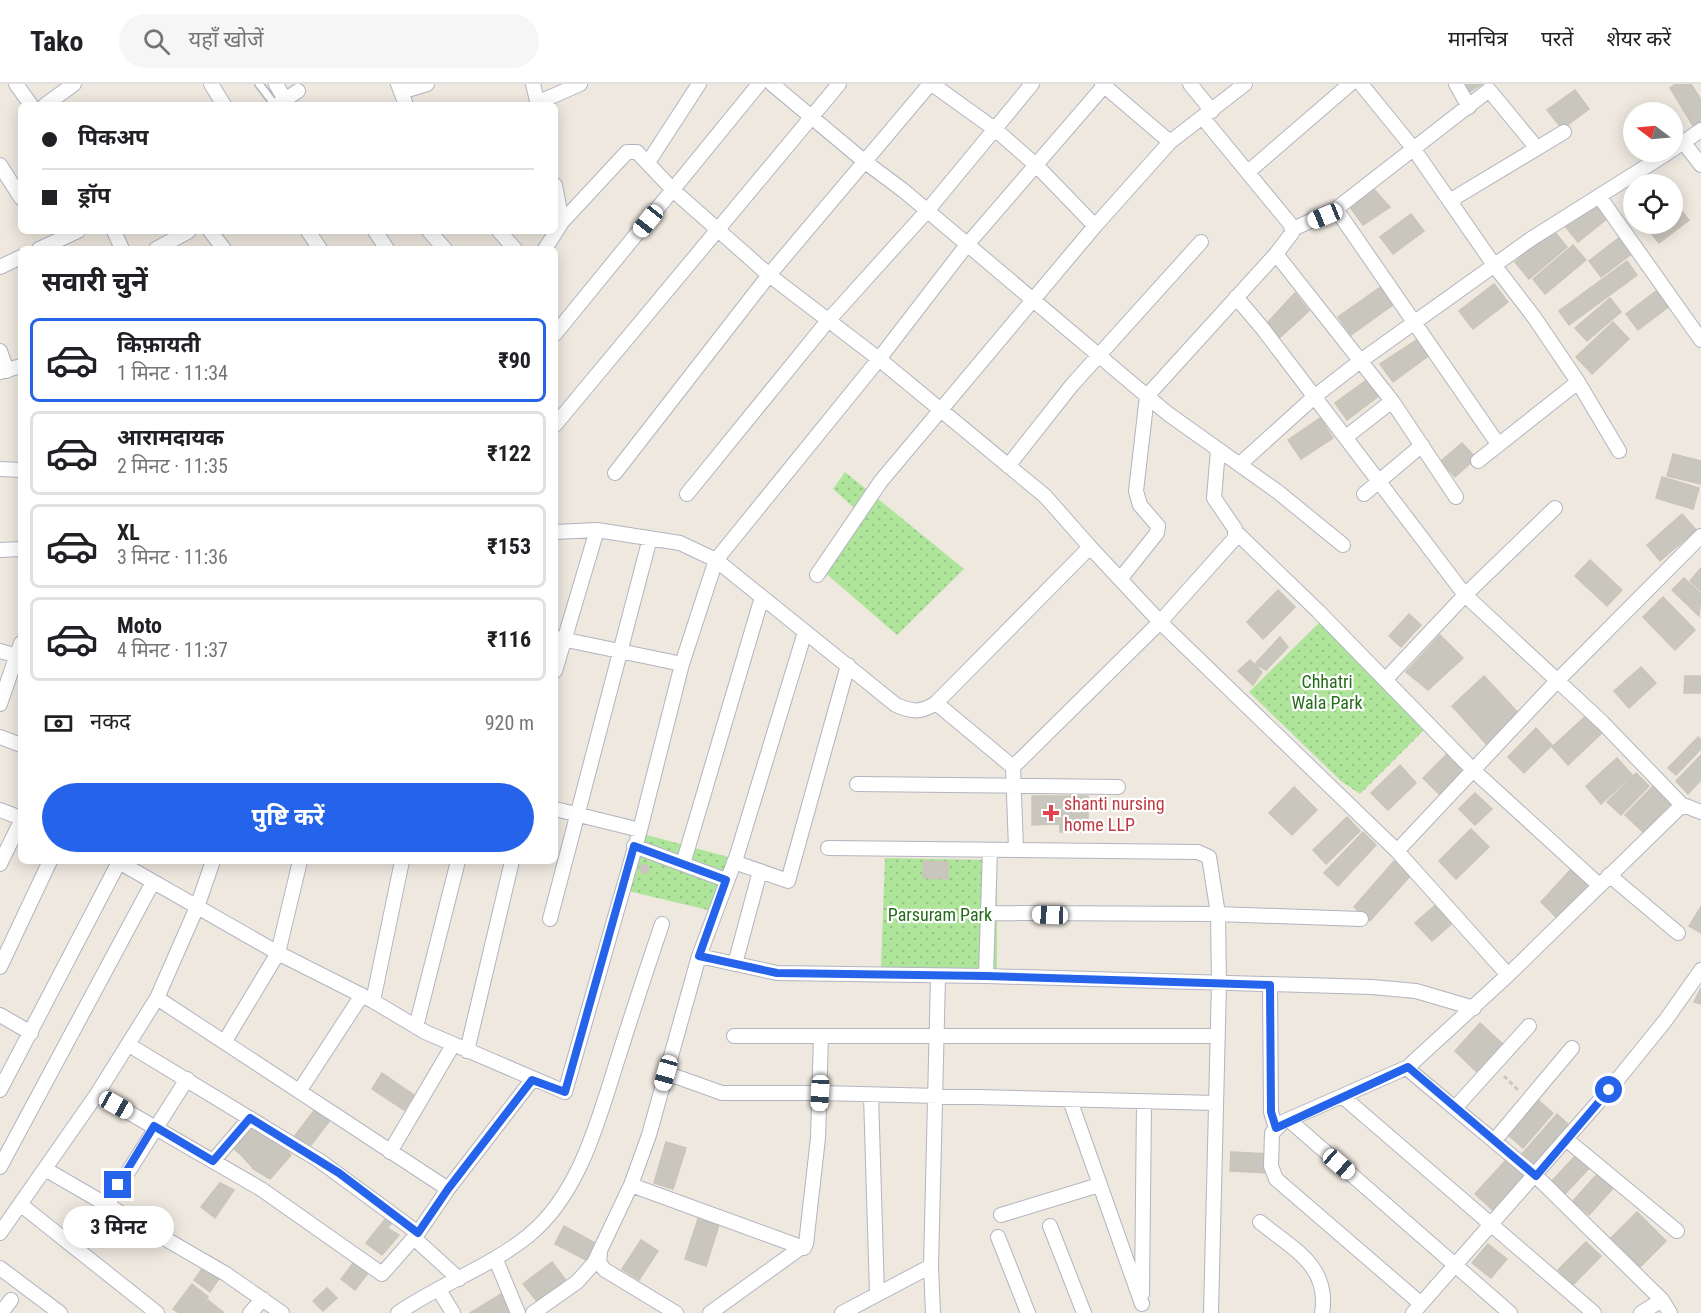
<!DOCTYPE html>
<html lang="hi">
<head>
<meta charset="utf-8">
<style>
  :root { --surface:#fff; --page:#f6f6f6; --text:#202124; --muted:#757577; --line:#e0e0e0; --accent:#2563eb }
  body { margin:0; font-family:"Roboto Condensed","Noto Sans Devanagari",sans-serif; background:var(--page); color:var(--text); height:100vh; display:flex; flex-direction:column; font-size:22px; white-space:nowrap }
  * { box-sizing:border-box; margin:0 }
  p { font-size:20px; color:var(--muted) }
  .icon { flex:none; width:33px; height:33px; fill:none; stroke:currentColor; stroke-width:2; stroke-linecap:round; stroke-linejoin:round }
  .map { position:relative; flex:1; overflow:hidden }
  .details { position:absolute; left:18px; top:162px; width:540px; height:618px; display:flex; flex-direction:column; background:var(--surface); border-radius:9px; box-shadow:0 3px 15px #0003 }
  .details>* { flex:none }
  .guide { position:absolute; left:18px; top:18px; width:540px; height:132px; border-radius:9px; box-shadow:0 3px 15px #0003; display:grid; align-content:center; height:132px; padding:0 24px; background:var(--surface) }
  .needle { width:39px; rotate:286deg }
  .tools { position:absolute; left:1623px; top:18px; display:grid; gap:12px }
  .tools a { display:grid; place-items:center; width:60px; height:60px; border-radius:50%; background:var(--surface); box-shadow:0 3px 15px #0003; font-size:30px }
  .end { position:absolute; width:27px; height:27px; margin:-14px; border:8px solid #2563eb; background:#fff; box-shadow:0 0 0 3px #fff }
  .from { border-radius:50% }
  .bubble { position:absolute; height:42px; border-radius:21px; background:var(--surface); box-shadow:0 3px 15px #0003; font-size:20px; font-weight:700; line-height:42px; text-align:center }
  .car { position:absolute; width:18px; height:36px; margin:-18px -9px; border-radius:8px; box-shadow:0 0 4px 2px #0007; background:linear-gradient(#fff 24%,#345 0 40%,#fff 0 76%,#345 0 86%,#fff 0) }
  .guide b { display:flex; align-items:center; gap:21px; height:57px; font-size:22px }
  .guide b+b { border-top:2px solid var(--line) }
  .guide i { width:15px; height:15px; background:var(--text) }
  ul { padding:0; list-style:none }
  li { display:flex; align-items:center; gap:18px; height:84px; margin:0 12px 9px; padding:0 12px; border:3px solid var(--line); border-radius:9px }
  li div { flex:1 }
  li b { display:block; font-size:22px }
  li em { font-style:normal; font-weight:700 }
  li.current { border-color:var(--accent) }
  li>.icon { width:54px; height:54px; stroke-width:1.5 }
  h2 { padding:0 24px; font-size:27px; line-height:72px }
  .pay { display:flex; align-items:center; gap:15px; height:66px; padding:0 24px; font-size:22px }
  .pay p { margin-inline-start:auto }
  .cta { display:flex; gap:12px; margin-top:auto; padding:12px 24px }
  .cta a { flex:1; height:69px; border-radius:36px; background:var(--accent); color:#fff; font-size:24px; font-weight:700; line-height:69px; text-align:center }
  header { display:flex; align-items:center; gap:36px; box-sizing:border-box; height:84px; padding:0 30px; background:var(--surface); border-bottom:2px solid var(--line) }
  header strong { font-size:28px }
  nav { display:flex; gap:33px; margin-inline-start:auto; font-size:21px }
  .search { width:420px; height:54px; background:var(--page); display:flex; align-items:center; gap:15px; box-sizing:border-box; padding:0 21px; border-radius:33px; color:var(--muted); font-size:22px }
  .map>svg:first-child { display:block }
</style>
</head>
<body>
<header>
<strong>Tako</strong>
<div class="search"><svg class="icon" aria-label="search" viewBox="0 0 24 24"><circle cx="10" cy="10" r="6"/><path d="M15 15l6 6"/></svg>यहाँ खोजें</div>
<nav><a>मानचित्र</a><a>परतें</a><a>शेयर करें</a></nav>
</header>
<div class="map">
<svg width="1701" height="1229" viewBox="0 0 1701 1229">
  <defs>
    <pattern id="grass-dots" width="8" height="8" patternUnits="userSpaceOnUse" patternTransform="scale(1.5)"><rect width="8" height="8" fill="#aee59b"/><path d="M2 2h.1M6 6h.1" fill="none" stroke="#96c586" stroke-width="1.8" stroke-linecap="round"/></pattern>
  </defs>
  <rect width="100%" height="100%" fill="#eee8df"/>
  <path fill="url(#grass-dots)" d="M 845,388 L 964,485 L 897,551 L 822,486 L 862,431 L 833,405 Z
    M 1325,533 L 1433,637 L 1360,710 L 1341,697 L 1249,608 Z
    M 632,747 L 732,774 L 712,827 L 620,805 Z
    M 885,774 L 997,776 L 997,888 L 881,884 Z"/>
  <path fill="#c9c6bd" stroke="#cac5b8" stroke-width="1.5" d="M 1462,0 L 1482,0 L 1468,9 Z
    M 1676,0 L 1691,0 L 1701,16 L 1701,42 L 1695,45 L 1670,4 Z
    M 1575,6 L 1589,25 L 1562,45 L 1547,26 Z
    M 1371,102 L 1390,123 L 1363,141 L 1347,119 Z
    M 1595,118 L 1608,134 L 1578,158 L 1565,142 Z
    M 1677,121 L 1689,136 L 1659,159 L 1647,144 L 1652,140 L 1672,140 L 1672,124 Z
    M 1411,130 L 1424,147 L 1393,170 L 1380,153 Z
    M 1553,146 L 1567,163 L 1529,195 L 1515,178 Z
    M 1620,153 L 1633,169 L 1601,193 L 1589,177 Z
    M 1573,161 L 1586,176 L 1545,210 L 1533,195 Z
    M 1627,177 L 1637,191 L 1569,241 L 1559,227 Z
    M 1494,200 L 1508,218 L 1473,245 L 1459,227 Z
    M 1382,202 L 1394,220 L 1351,251 L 1338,233 Z
    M 1660,204 L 1672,220 L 1638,246 L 1626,230 Z
    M 1295,209 L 1309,227 L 1278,255 L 1267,239 Z
    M 1610,214 L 1621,228 L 1587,257 L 1575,244 Z
    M 1613,238 L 1629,255 L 1592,290 L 1576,273 Z
    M 1424,251 L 1435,267 L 1393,298 L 1380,280 Z
    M 1368,295 L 1380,311 L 1347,336 L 1335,319 Z
    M 1320,334 L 1333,354 L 1301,375 L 1288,356 Z
    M 1462,359 L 1476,374 L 1455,393 L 1441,377 Z
    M 1673,370 L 1701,377 L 1701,400 L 1667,392 Z
    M 1662,393 L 1699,404 L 1693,425 L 1656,414 Z
    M 1682,430 L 1696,446 L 1660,477 L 1647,461 Z
    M 1590,476 L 1622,506 L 1607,522 L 1575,492 Z
    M 1701,484 L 1701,507 L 1690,497 Z
    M 1684,494 L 1701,510 L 1699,532 L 1672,506 Z
    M 1278,506 L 1295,523 L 1263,555 L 1247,538 Z
    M 1663,513 L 1695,546 L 1675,566 L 1643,533 Z
    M 1409,530 L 1421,541 L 1401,563 L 1389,552 Z
    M 1440,551 L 1463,574 L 1428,606 L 1406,588 Z
    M 1280,553 L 1288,563 L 1266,586 L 1255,580 Z
    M 1250,576 L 1262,588 L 1253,601 L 1238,587 Z
    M 1641,583 L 1656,599 L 1629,624 L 1614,607 Z
    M 1484,592 L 1521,632 L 1488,662 L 1452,622 Z
    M 1685,592 L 1701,592 L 1701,609 L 1684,609 Z
    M 1589,629 L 1605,646 L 1568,681 L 1552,663 Z
    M 1536,644 L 1552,661 L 1524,689 L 1508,673 Z
    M 1698,653 L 1701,656 L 1701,665 L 1676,691 L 1668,684 Z
    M 1449,668 L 1466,686 L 1440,711 L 1423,694 Z
    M 1701,671 L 1701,696 L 1688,710 L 1676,697 Z
    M 1617,674 L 1632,691 L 1601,720 L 1586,702 Z
    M 1400,681 L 1416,699 L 1388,726 L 1371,709 Z
    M 1636,689 L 1649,702 L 1621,731 L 1607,718 Z
    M 1655,700 L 1673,717 L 1643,748 L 1625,731 Z
    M 1294,703 L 1317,726 L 1292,751 L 1269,729 Z
    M 1475,709 L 1492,725 L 1475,741 L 1459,725 Z
    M 1032,712 L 1088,712 L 1088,748 L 1060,748 L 1060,740 L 1032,741 Z
    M 1347,733 L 1360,747 L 1326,780 L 1313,766 Z
    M 1471,745 L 1489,763 L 1456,795 L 1439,777 Z
    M 1363,748 L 1376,761 L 1338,802 L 1324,789 Z
    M 923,777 L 948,778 L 948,795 L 923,794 Z
    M 1394,777 L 1410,792 L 1370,837 L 1354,823 Z
    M639.5 785a4.5 4.5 0 1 1 9 0a4.5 4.5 0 1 1-9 0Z
    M 1573,783 L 1592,801 L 1559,836 L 1541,818 Z
    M 1439,818 L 1456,836 L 1432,857 L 1415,839 Z
    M 1701,823 L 1701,849 L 1689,842 Z
    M 1701,904 L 1701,920 L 1694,918 Z
    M 1480,939 L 1507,964 L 1481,992 L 1455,967 Z
    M 382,989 L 414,1011 L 404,1026 L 372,1005 Z
    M 1537,1015 L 1553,1029 L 1523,1064 L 1507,1050 Z
    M 316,1024 L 331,1035 L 308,1065 L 294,1053 Z
    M 1557,1030 L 1571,1043 L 1537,1083 L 1522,1070 Z
    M 251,1039 L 263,1048 L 242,1072 L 233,1064 Z
    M 263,1050 L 274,1057 L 252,1083 L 243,1073 Z
    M 276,1056 L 291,1071 L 270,1095 L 252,1084 Z
    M 666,1058 L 686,1064 L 673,1105 L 654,1099 Z
    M 1231,1068 L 1270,1070 L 1269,1089 L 1230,1087 Z
    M 1577,1070 L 1591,1082 L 1565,1110 L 1552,1097 Z
    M 1506,1076 L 1527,1092 L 1495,1128 L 1475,1110 Z
    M 1599,1088 L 1615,1102 L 1589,1131 L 1573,1117 Z
    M 220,1099 L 234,1106 L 215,1134 L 201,1123 Z
    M 1637,1128 L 1666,1157 L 1638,1185 L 1609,1156 Z
    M 390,1129 L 395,1136 L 387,1144 L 399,1151 L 382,1171 L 366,1159 Z
    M 698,1135 L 719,1141 L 706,1182 L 685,1175 Z
    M 564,1142 L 597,1160 L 588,1177 L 555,1160 Z
    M 641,1156 L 658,1167 L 639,1196 L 622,1185 Z
    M 1586,1158 L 1601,1172 L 1573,1201 L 1558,1186 Z
    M 1488,1160 L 1507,1175 L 1491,1194 L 1472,1179 Z
    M 357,1174 L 371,1185 L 355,1206 L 341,1195 Z
    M 552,1178 L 568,1199 L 539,1220 L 523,1200 Z
    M 204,1182 L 220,1193 L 210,1208 L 194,1196 Z
    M 192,1200 L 208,1213 L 196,1229 L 179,1229 L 173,1225 Z
    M 327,1204 L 337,1214 L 323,1227 L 313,1217 Z
    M 501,1210 L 512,1229 L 470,1229 Z
    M 208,1216 L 223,1228 L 222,1229 L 198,1229 Z"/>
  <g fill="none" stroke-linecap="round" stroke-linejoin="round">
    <g stroke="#b2b4c0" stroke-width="10">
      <path id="lane" d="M 259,0 L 275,21"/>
    </g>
    <g stroke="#b2b4c0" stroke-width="16">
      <path id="street" d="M 16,0 L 31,21
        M 211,0 L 224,21
        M 276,0 L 285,16
        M 398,0 L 406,21
        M 533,0 L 538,21
        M 772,0 L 864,77 L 904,107 L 1167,329 L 1278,408 L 1343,461
        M 932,0 L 996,46 L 1037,82 L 1095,142
        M 1102,0 L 1170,58
        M 1190,0 L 1212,27
        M 1361,0 L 1413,64 L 1494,181 L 1534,233 L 1578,298 L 1619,367
        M 1456,0 L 1469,23
        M 401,8 L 427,0
        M 537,19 L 580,0
        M 45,21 L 74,0
        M 277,21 L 298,7
        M 1684,59 L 1701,81
        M 1672,66 L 1701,46
        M 649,77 L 699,0
        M 0,81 L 21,114
        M 1248,88 L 1350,0
        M 1599,112 L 1701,256
        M 1451,116 L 1564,48
        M 1336,125 L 1498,360
        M 562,138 L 627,68 L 637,68 L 674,107 L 769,191 L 879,275 L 1045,412 L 1090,463
        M 1293,145 L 1336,125 L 1489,6 L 1536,63
        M 114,147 L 122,165
        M 210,147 L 224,165
        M 308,147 L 320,165
        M 375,147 L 387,165
        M 429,147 L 445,165
        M 499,147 L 515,165
        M 39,165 L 78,147
        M 156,165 L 189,147
        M 545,165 L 562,138 L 555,101
        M 1276,170 L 1392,317 L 1456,413
        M 0,183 L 21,173
        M 1236,213 L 1263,245 L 1465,511 L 1385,596
        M 555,250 L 759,0
        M 0,267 L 7,287
        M 0,288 L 21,282
        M 555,341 L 839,0
        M 1346,353 L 1392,317
        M 1478,377 L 1578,298
        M 1240,380 L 1314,313 L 1359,278 L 1531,155 L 1669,68
        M 1008,382 L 1072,301 L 1201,158
        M 0,385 L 21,386
        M 615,389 L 769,191 L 930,0
        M 687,410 L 826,239 L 927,127 L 1032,0
        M 1364,410 L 1422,361
        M 1555,424 L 1465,511 L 1602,638 L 1683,722
        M 555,448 L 597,446 L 680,459 L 716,476 L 896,621 C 912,628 921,629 936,619 L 1090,463 L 1160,538 L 1397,767 L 1508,891 L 1679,724 L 1686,722 L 1701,728
        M 1237,449 L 1318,527 L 1473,686 L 1599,801
        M 0,466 L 21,465
        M 817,491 L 881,397 L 1095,142 L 1170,58 L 1245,0
        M 1121,494 L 1157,449 L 1158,442 L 1140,421 L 1136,407 L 1147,312 L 1276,170 L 1292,149 L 1291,141 L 1203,34
        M 557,554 L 682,580
        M 0,567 L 17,572
        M 555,587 L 597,446
        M 936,619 L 1013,683
        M 0,620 L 21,559
        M 0,653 L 21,661
        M 857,700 L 1118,703
        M 555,725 L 640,746
        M 0,726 L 21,734
        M 634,762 L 726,796
        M 828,764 L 1198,768 L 1209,773 L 1218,830 L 1219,899 L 1211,1229
        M 1016,765 L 1013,683 L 1160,538 L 1235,454 L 1235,445 L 1214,414 L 1218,366
        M 1397,767 L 1556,598 L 1701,452
        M 117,777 L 278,869 L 373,917 L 425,948 L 565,1008 L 640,746 L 682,580 L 716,476 L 879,275 L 966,162 L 1104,2
        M 734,778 L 788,797 L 848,581
        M 0,780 L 21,737
        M 683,780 L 762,513
        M 1609,791 L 1678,849
        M 988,829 L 1218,830 L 1361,835
        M 550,835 L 650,454
        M 699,872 L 777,889 L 986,892 L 1372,903 L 1416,907 L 1474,924
        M 735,880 L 760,787
        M 0,883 L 50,777
        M 1508,891 L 1410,981 L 1409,986 L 1536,1092 L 1662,1216 L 1670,1229
        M 986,892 L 990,766
        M 1270,901 L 1271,1028 L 1276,1044
        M 157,914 L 448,1105
        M 373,917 L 402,777
        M 0,931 L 31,949
        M 416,943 L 458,777
        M 734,952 L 1218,952
        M 225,957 L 278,869 L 300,777
        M 129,961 L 320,1077 L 418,1149
        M 467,967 L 512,777
        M 1408,983 L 1283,1038 L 1272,1049 L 1271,1082 L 1276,1095 L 1420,1219
        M 666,989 L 722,1009 L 820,1009 L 1216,1019
        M 0,1006 L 119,778
        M 300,1006 L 362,911
        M 97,1010 L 261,1105 L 382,1190 L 418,1149 L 448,1105 L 532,996
        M 871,1011 L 877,1210
        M 1342,1012 L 1594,1229
        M 1070,1016 L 1142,1220
        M 1455,1024 L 1529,942
        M 1289,1036 L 1510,1229
        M 1567,1056 L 1677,1147
        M 1494,1057 L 1572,964
        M 390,1068 L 453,961
        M 213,1077 L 250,1034
        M 0,1083 L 153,798
        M 45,1085 L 226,1190 L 282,1229
        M 631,1101 L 804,1164
        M 20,1120 L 157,1229
        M 107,1121 L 187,995
        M 1001,1131 L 1099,1101
        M 1260,1138 C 1293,1165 1330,1182 1322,1229
        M 1050,1142 L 1084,1229
        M 0,1149 L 97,1010 L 157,914 L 197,823 L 213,777
        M 998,1153 L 1028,1229
        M 414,1154 L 459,1195
        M 600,1169 L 599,1179 L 605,1186 L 676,1229
        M 496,1176 L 518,1229
        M 0,1184 L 60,1229
        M 439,1206 L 453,1229
        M 1142,1210 L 1144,1018
        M 1,1229 L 11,1216
        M 250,1229 L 263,1215
        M 398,1229 C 440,1200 488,1184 528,1152 C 581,1109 599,1033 619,971 C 633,927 647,884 662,840
        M 533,1229 L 577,1198 L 594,1179 L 631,1101 L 649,1051 L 699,872 L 737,771 L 805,548
        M 710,1229 L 806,1160 L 818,1054 L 821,952
        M 842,1229 L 931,1182
        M 933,1229 L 931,1182 L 938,893
        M 1413,1229 L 1609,1006 L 1665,937 L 1701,886
        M 1641,1229 L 1662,1216"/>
    </g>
    <path stroke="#c8c8c8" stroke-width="3" stroke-dasharray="4.5 3" stroke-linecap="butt" d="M 1504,992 L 1518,1006"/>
    <use href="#lane" stroke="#fff" stroke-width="7"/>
    <use href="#street" stroke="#fff" stroke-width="14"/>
  </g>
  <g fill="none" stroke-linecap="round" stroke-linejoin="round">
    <path stroke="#2563eb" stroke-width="8" d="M 118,1101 L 154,1042 L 213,1077 L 250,1034 L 339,1089 L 418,1149 L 448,1105 L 532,996 L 565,1008 L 634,762 L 726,796 L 699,872 L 777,889 L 986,892 L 1270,901 L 1271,1028 L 1276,1044 L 1408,983 L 1536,1092 L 1609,1006"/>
  </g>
  <path fill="#e0444e" stroke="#fff" stroke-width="2" d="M1048 720h6v6h6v6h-6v6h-6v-6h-6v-6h6z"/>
  <g text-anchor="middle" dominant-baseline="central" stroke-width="4.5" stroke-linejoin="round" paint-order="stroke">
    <g font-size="18" fill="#246c1a" stroke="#fff">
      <text x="1327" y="597">Chhatri<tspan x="1327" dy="21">Wala Park</tspan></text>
      <text x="940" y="830">Parsuram Park</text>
    </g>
    <g font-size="18" fill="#be3a42" stroke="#fff" text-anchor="start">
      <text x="1064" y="719">shanti nursing<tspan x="1064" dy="21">home LLP</tspan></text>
    </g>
  </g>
</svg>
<div class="tools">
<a><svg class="needle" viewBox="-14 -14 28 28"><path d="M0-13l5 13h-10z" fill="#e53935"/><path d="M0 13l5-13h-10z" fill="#757577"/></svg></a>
<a><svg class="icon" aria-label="locate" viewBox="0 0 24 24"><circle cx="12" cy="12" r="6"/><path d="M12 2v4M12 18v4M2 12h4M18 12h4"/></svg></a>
</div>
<i class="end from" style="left:1609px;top:1006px"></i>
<i class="end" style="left:118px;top:1101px"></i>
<div class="bubble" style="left:63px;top:1122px;width:111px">3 मिनट</div>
<i class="car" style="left:1325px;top:132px;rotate:248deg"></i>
<i class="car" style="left:648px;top:137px;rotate:219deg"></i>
<i class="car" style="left:1050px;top:831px;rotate:272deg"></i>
<i class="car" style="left:666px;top:989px;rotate:196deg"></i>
<i class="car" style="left:820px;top:1009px;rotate:183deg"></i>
<i class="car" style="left:116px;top:1021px;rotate:119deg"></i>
<i class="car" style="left:1339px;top:1080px;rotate:131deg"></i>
<div class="guide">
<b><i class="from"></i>पिकअप</b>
<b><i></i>ड्रॉप</b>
</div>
<section class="details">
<h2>सवारी चुनें</h2>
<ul>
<li class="current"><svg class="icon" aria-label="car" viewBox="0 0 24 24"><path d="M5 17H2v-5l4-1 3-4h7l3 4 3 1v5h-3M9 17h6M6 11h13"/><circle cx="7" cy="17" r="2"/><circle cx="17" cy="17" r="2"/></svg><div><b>किफ़ायती</b><p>1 मिनट · 11:34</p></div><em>₹90</em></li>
<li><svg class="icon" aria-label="car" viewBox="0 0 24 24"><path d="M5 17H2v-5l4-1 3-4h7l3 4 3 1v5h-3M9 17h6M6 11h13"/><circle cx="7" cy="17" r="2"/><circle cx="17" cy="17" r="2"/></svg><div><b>आरामदायक</b><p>2 मिनट · 11:35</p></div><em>₹122</em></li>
<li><svg class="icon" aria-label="car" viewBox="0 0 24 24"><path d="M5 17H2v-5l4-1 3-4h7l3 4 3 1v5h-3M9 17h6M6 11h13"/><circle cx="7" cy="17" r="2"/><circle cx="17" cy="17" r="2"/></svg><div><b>XL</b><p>3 मिनट · 11:36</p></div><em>₹153</em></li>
<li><svg class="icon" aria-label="car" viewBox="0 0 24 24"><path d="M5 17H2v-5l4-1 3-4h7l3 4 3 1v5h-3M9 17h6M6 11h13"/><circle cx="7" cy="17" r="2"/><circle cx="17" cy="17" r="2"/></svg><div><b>Moto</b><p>4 मिनट · 11:37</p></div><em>₹116</em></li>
</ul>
<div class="pay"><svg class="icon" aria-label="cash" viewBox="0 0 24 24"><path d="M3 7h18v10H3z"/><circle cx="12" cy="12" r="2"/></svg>नकद<p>920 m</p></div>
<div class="cta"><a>पुष्टि करें</a></div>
</section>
</div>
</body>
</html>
